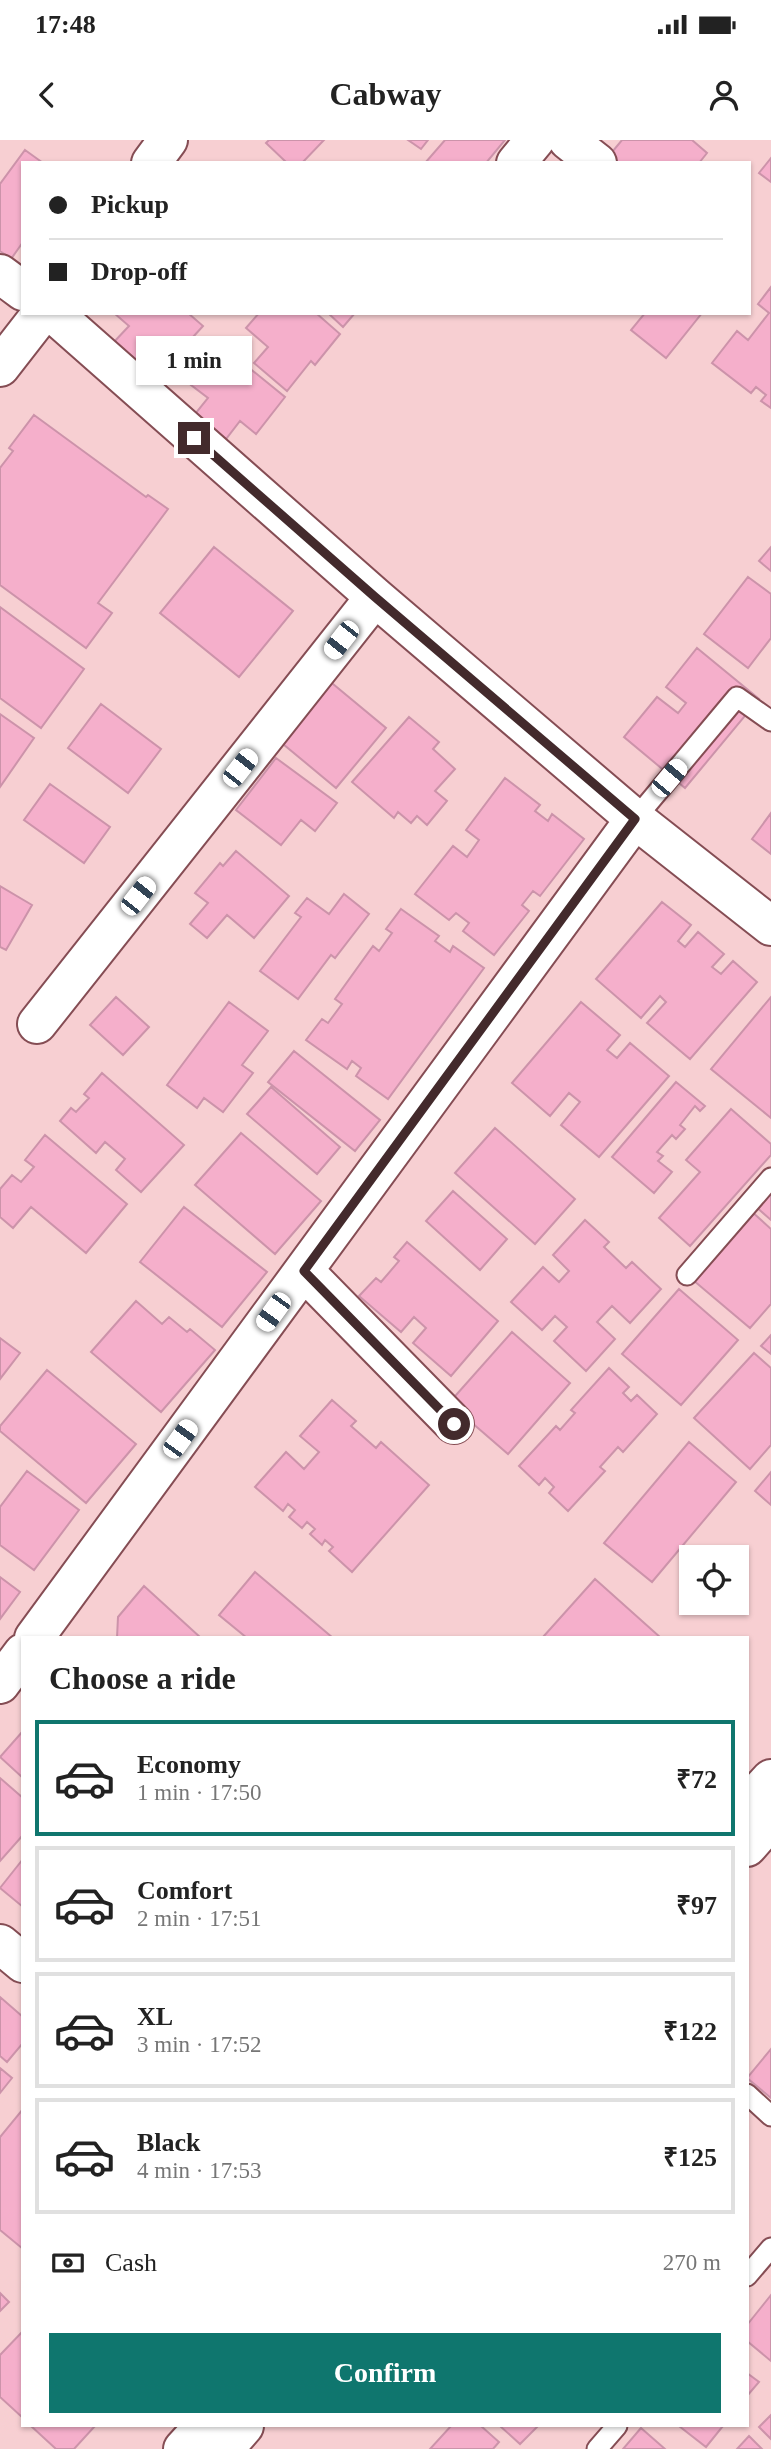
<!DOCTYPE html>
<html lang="en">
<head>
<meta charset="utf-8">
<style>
  :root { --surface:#fff; --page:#f6f6f6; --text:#222; --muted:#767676; --line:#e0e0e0; --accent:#0f766e }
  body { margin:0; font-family:Georgia,serif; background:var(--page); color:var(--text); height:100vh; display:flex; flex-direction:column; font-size:26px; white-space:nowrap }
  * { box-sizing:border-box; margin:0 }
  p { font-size:23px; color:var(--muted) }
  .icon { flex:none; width:38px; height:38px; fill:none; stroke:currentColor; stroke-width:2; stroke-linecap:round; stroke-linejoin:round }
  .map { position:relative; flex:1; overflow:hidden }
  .panel { position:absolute; left:21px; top:1496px; width:728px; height:791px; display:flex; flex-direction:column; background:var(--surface); border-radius:0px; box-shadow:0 2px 5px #0004 }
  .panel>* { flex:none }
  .guide { position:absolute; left:21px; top:21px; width:730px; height:154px; border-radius:0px; box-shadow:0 2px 5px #0004; display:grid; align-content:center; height:154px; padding:0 28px; background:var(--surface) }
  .buttons { position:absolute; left:679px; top:1405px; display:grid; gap:14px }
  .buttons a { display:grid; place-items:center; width:70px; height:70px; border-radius:0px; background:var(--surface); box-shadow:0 2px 5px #0004; font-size:35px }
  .end { position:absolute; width:32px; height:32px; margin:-16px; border:9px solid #432a2c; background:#fff; box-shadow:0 0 0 4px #fff }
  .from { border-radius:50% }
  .bubble { position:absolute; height:49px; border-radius:0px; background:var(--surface); box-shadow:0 2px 5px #0004; font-size:23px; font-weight:700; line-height:49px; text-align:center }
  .car { position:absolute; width:21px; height:42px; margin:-21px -10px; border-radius:9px; box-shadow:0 0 5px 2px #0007; background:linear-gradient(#fff 24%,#345 0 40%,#fff 0 76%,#345 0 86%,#fff 0) }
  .guide b { display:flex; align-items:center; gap:24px; height:66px; font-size:26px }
  .guide b+b { border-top:2px solid var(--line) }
  .guide i { width:18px; height:18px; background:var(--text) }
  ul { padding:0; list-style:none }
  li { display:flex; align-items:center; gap:21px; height:116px; margin:0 14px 10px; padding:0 14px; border:4px solid var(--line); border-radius:0px }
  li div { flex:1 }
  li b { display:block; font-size:26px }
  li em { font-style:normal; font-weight:700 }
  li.active { border-color:var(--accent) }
  li>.icon { width:63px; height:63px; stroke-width:1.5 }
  h2 { padding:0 28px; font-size:32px; line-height:84px }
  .pay { display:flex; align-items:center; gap:18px; height:77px; padding:0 28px; font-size:26px }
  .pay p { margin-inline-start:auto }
  .button { display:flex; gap:14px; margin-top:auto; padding:14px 28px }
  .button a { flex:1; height:80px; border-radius:0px; background:var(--accent); color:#fff; font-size:28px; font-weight:700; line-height:80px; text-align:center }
  .status { display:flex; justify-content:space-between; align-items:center; height:49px; padding:0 35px; background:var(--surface); direction:ltr }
  .status svg { height:19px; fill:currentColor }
  header { display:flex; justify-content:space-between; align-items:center; height:91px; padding:0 28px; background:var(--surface); font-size:32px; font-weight:700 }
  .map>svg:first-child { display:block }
</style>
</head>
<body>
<div class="status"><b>17:48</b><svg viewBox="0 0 49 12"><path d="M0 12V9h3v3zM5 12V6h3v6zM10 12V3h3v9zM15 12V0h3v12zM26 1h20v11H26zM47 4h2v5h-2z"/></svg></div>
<header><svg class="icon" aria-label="back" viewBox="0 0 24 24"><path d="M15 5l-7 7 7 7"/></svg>Cabway<svg class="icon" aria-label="person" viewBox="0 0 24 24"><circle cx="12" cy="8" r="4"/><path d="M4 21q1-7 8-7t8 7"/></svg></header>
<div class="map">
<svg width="771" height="2309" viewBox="0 0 771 2309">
  <rect width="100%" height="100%" fill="#f7cfd2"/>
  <path fill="#f5afcb" stroke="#cc93aa" stroke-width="2" d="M 269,0 L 324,0 L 302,23 L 287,23 L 266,3 Z
    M 408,0 L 428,0 L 421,9 Z
    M 445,0 L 505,0 L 486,23 L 425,23 Z
    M 622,0 L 692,0 L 707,13 L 699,23 L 614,23 L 608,17 Z
    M 25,10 L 43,23 L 23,23 L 23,102 L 11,119 L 0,111 L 0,44 Z
    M 771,18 L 771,42 L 759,33 Z
    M 771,147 L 771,268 L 761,261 L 766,255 L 756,247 L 751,253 L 712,223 L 737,191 L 748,200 L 769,173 L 758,164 Z
    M 114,173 L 188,173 L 203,186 L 173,219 L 163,210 L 144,230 L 113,203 L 129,186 Z
    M 259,173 L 316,173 L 340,194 L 315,225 L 311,221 L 287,251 L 254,223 L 268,207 L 246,188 Z
    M 328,173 L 355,173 L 343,187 Z
    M 645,173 L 702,173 L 666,218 L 631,190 Z
    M 220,210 L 234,222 L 237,218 L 285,257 L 256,294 L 240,281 L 226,299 L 195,274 L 208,258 L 191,245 Z
    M 34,275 L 146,357 L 148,355 L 168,369 L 98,463 L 112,473 L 86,508 L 0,445 L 0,328 L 13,311 L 9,308 Z
    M 214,407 L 293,471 L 239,537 L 160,473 Z
    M 771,407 L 771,431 L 759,421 Z
    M 748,437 L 771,454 L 771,498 L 748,528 L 704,494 Z
    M 0,467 L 84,529 L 41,588 L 0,558 Z
    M 697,508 L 759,559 L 685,648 L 624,597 L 657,557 L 678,573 L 686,563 L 666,547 Z
    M 327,539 L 386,588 L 336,648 L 277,599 Z
    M 101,564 L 161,609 L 128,653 L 68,608 Z
    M 0,574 L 34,598 L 0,647 Z
    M 409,577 L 439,602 L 433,609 L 455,629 L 435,651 L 447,661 L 427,685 L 417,676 L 411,683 L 398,672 L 394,678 L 352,642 Z
    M 276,618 L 337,663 L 315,691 L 301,680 L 281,705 L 236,670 Z
    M 505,638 L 540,665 L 535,671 L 548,681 L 552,674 L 584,699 L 540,756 L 533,751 L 522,765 L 529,771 L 494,815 L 463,791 L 469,783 L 456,773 L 449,780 L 415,754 L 453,706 L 467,717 L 479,700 L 466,690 Z
    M 50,644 L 110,687 L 84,723 L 24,680 Z
    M 771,673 L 771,714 L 752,699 Z
    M 236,711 L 289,756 L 254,798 L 227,775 L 207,798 L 190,784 L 208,763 L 195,753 L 220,723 L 223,726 Z
    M 0,746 L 32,765 L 6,810 L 0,807 Z
    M 344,754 L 369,774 L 335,818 L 331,815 L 298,859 L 260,831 L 301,777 L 295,773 L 307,758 L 329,774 Z
    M 662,762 L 691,785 L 678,801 L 685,807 L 698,792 L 724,814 L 712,827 L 721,834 L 733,821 L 757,842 L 690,919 L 647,883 L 666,862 L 660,856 L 641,878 L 596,839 Z
    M 401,769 L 439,796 L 435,801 L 450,812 L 453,806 L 484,828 L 388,959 L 356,936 L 361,928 L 352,921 L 347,929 L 306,900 L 322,879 L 328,883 L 342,864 L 335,859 L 373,806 L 379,811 L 392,793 L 386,789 Z
    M 116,857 L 149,887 L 123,915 L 90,885 Z
    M 771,857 L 771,978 L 711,929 Z
    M 229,862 L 268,891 L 242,925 L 253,933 L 223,972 L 204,958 L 197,968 L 167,945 Z
    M 581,862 L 620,895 L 607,910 L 617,918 L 630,903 L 669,936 L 599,1017 L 561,985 L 580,962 L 569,953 L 550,976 L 512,943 Z
    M 294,911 L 380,980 L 355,1011 L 268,942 Z
    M 102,933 L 184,1005 L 141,1052 L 116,1030 L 125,1019 L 105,1002 L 96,1013 L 60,981 L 71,968 L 76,972 L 89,958 L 84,954 Z
    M 676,942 L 705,966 L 700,971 L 695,966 L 680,985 L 685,989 L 676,999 L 672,995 L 657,1012 L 663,1016 L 658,1021 L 672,1032 L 654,1053 L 612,1017 Z
    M 271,947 L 340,1007 L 317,1034 L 247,974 Z
    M 731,969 L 771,1004 L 771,1015 L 690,1106 L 659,1078 L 700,1032 L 686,1020 Z
    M 495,988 L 575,1059 L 535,1104 L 455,1033 Z
    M 241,993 L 321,1061 L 275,1114 L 195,1045 Z
    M 45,995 L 127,1064 L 86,1113 L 31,1067 L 13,1088 L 0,1077 L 0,1049 L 12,1035 L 21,1042 L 34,1027 L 25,1020 Z
    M 771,1047 L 771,1080 L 755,1066 Z
    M 453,1051 L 507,1099 L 480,1130 L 426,1081 Z
    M 184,1067 L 267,1132 L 222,1187 L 140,1122 Z
    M 750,1070 L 771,1089 L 771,1164 L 750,1188 L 687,1135 Z
    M 585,1080 L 609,1102 L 604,1107 L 626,1128 L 632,1122 L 661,1149 L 630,1183 L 612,1166 L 597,1182 L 615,1199 L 586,1231 L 554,1201 L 567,1187 L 555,1176 L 542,1190 L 511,1162 L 543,1127 L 559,1142 L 569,1131 L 553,1115 Z
    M 407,1102 L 498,1181 L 451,1236 L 413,1203 L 426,1188 L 414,1177 L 401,1192 L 359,1156 L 376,1138 L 381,1142 L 399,1121 L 394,1117 Z
    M 679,1149 L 738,1200 L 681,1265 L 622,1214 Z
    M 136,1161 L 162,1184 L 169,1177 L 187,1192 L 190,1189 L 215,1210 L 161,1272 L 91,1212 Z
    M 512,1192 L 570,1243 L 508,1314 L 449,1263 Z
    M 771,1195 L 771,1214 L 761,1206 Z
    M 0,1198 L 20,1213 L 0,1239 Z
    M 754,1213 L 771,1228 L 771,1305 L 750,1329 L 694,1278 Z
    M 609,1228 L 629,1247 L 623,1253 L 631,1261 L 637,1255 L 657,1274 L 623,1312 L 618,1307 L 600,1327 L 605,1331 L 568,1371 L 549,1353 L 554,1347 L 545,1338 L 539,1345 L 519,1326 L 556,1286 L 560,1290 L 575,1273 L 571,1270 Z
    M 47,1230 L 136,1304 L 86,1363 L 0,1291 L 0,1286 Z
    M 332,1260 L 356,1281 L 351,1286 L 376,1308 L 381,1302 L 429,1345 L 352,1432 L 329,1411 L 333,1407 L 325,1400 L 322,1405 L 310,1394 L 315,1389 L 307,1382 L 302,1388 L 289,1377 L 295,1370 L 288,1364 L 283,1371 L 255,1347 L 286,1312 L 304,1329 L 319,1312 L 300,1296 Z
    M 689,1302 L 736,1342 L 652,1442 L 604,1403 Z
    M 27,1331 L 79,1370 L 34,1430 L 0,1405 L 0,1367 Z
    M 771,1332 L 771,1365 L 755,1351 Z
    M 255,1432 L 333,1498 L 247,1498 L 219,1475 Z
    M 0,1437 L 20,1452 L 0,1479 Z
    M 595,1439 L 661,1498 L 544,1498 L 543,1497 Z
    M 144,1446 L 201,1498 L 117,1498 L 118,1477 Z
    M 23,1591 L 23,1638 L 0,1617 Z
    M 0,1638 L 23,1658 L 23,1695 L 0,1721 Z
    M 23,1719 L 23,1767 L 0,1748 Z
    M 0,1857 L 23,1877 L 23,1903 L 7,1922 L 0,1916 Z
    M 771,1909 L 771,1958 L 747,1938 Z
    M 0,1928 L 12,1938 L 0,1953 Z
    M 23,1969 L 23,2109 L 0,2090 L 0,1997 Z
    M 0,2153 L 9,2162 L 0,2171 Z
    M 771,2155 L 771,2221 L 747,2201 L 747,2185 Z
    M 23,2191 L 23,2278 L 0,2257 L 0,2215 Z
    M 747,2233 L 759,2242 L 747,2256 Z
    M 771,2275 L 771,2299 L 759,2287 Z
    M 31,2286 L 95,2286 L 74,2309 L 56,2309 Z
    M 451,2286 L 481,2286 L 499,2302 L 493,2309 L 430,2309 Z
    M 500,2286 L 538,2286 L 520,2304 Z
    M 679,2286 L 723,2286 L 706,2307 Z
    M 641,2288 L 665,2309 L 623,2309 Z
    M 749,2296 L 762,2309 L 737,2309 Z"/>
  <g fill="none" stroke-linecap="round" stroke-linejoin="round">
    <g stroke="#854d54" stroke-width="23">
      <path id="lane" d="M 635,679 L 737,557 L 771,581
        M 687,1135 L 771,1038
        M 747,1954 L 771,1976
        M 747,2136 L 771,2108
        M 597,2309 L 617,2286"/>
    </g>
    <g stroke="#854d54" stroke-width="42">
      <path id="street" d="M 568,0 L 597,23
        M 151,23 L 168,0
        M 516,23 L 535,0
        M 0,134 L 23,151
        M 53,173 L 375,457 L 635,679 L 771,786
        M 0,227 L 42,173
        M 37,884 L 375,457
        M 304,1131 L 454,1284
        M 34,1498 L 635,679
        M 0,1544 L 23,1513
        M 0,1804 L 23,1823"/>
    </g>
    <g stroke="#854d54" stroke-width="42">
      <path id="secondary" d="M 747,1665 L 771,1639
        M 747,1707 L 771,1680
        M 183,2309 L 204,2286
        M 224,2309 L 244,2286"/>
    </g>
    <use href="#lane" stroke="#fff" stroke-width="19"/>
    <use href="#street" stroke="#fff" stroke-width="38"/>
    <use href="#secondary" stroke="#fff" stroke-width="38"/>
  </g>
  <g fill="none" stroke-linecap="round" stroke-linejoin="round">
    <path stroke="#432a2c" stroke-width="9" d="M 194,298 L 375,457 L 635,679 L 304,1131 L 454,1284"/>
  </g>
</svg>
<div class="buttons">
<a><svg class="icon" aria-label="locate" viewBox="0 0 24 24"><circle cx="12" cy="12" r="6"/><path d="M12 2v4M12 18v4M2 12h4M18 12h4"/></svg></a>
</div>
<i class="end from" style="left:454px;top:1284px"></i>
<i class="end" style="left:194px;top:298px"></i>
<div class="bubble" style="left:136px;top:196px;width:116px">1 min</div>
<i class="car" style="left:341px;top:500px;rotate:218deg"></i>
<i class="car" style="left:240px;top:628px;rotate:38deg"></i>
<i class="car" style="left:669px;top:638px;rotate:40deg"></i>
<i class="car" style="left:138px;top:756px;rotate:38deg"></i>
<i class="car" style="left:273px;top:1172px;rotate:216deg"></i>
<i class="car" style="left:180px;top:1299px;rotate:36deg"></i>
<div class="guide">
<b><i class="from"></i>Pickup</b>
<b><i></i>Drop-off</b>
</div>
<section class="panel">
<h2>Choose a ride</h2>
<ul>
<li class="active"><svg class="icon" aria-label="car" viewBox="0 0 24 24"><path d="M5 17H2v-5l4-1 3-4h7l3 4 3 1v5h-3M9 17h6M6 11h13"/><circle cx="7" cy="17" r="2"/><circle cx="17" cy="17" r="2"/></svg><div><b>Economy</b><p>1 min · 17:50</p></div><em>₹72</em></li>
<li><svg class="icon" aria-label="car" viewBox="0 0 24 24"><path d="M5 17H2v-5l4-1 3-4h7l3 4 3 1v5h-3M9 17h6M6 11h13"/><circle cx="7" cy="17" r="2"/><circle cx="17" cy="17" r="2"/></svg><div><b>Comfort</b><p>2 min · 17:51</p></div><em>₹97</em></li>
<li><svg class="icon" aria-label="car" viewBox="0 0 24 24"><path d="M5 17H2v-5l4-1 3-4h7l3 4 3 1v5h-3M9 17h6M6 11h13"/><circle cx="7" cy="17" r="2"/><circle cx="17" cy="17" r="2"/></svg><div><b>XL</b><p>3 min · 17:52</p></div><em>₹122</em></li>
<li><svg class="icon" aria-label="car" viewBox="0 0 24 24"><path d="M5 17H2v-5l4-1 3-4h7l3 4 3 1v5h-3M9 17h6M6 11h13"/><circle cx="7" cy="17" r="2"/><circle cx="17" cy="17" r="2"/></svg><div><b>Black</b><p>4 min · 17:53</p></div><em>₹125</em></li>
</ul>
<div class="pay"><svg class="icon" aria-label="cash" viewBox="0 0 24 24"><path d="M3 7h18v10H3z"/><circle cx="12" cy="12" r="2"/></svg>Cash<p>270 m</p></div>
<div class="button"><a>Confirm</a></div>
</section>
</div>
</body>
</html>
